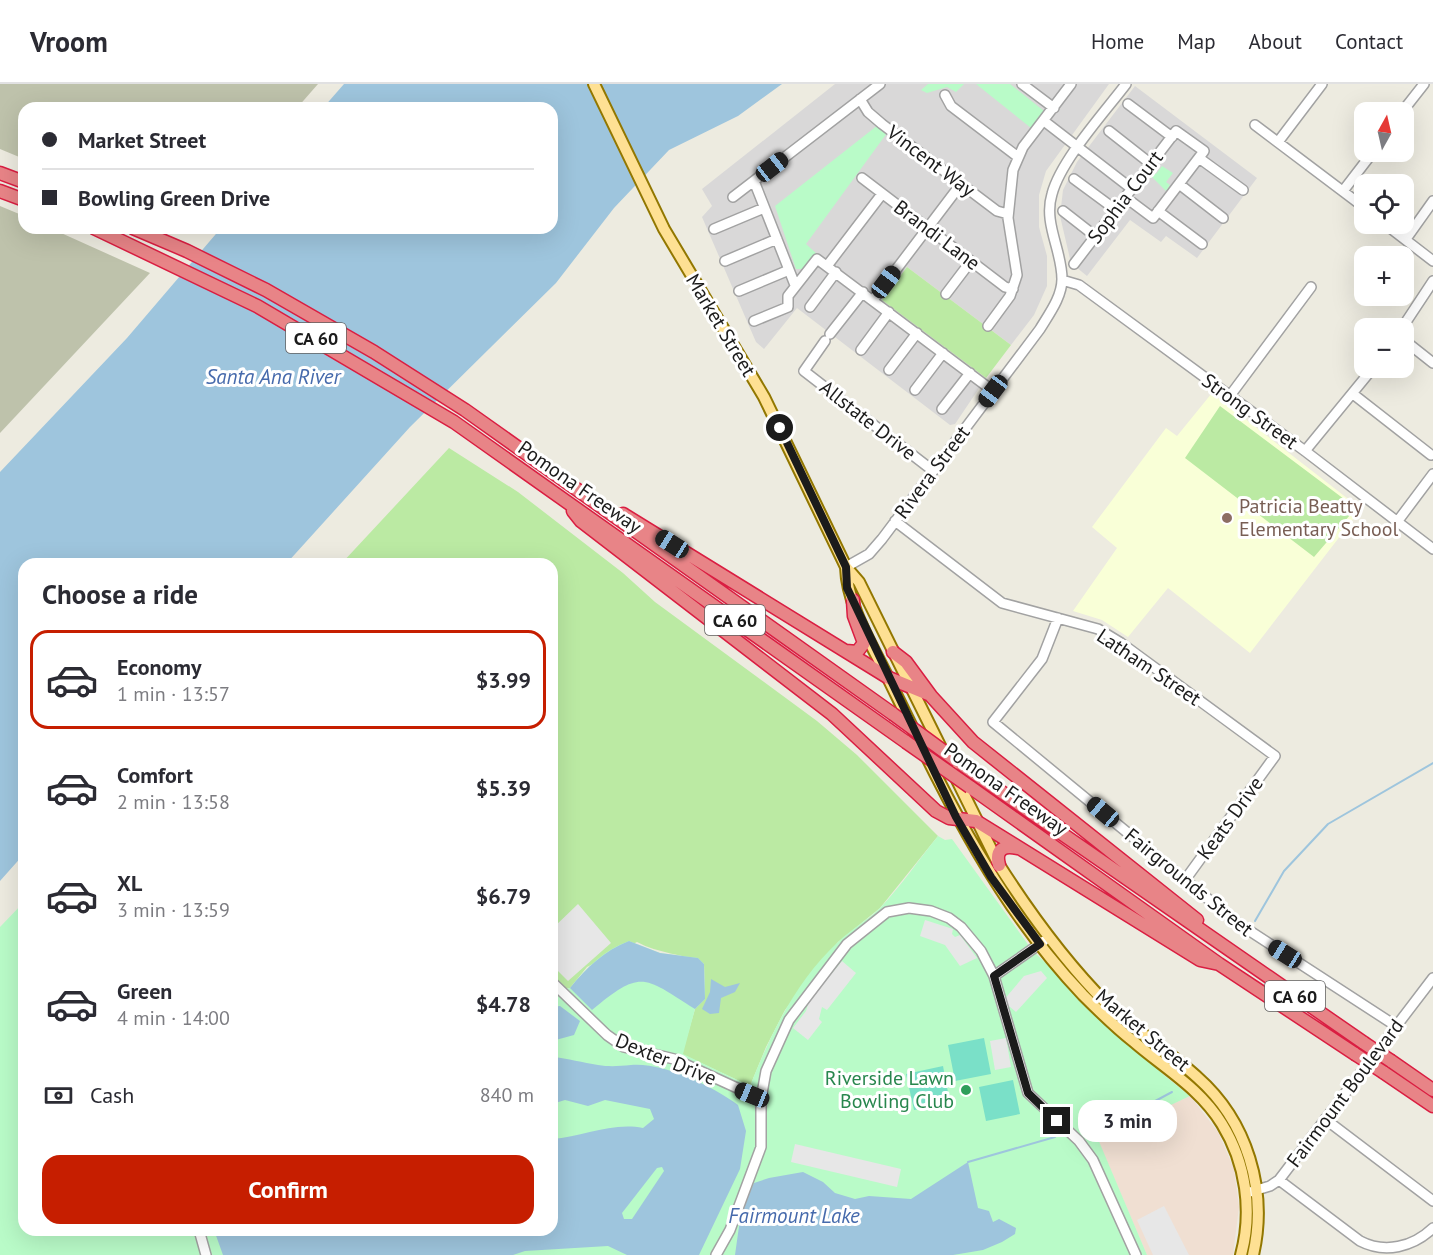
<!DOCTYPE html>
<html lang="en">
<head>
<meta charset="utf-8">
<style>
  :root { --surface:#fff; --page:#f2f2f3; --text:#2b2b33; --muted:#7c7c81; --line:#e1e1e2; --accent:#c61e00 }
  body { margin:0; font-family:"PT Sans",sans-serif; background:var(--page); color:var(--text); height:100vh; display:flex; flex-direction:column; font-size:22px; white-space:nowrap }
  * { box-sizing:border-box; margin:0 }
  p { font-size:20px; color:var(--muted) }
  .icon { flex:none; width:33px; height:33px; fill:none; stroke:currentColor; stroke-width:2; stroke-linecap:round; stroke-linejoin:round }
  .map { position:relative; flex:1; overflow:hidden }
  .drawer { position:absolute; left:18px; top:474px; width:540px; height:678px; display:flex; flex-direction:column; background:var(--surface); border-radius:18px; box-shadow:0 6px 24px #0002 }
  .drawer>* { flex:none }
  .top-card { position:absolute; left:18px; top:18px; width:540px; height:132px; border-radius:18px; box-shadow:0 6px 24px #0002; display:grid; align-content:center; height:132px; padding:0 24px; background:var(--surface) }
  .needle { width:39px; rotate:8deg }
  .buttons { position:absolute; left:1354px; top:18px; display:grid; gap:12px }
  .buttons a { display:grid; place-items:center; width:60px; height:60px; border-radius:12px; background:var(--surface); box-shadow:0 6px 24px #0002; font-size:30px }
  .end { position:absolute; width:27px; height:27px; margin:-14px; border:8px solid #1b1b1b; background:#fff; box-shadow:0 0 0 3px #fff }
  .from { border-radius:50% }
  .bubble { position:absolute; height:42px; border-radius:18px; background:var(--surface); box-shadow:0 6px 24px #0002; font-size:20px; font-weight:700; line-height:42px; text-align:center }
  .car { position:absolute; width:18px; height:36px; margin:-18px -9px; border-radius:8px; box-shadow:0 0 4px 2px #0007; background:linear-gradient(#222 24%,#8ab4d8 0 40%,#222 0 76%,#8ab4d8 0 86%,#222 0) }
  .top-card b { display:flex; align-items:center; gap:21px; height:57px; font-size:22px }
  .top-card b+b { border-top:2px solid var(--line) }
  .top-card i { width:15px; height:15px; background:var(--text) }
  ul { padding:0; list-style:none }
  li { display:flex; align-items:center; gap:18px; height:99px; margin:0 12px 9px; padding:0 12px; border:3px solid transparent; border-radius:18px }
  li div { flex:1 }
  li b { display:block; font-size:22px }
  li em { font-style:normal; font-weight:700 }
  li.on { border-color:var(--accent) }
  li>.icon { width:54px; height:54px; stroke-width:1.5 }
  h2 { padding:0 24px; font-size:27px; line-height:72px }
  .pay { display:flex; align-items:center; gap:15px; height:66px; padding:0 24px; font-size:22px }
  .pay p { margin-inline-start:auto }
  .action { display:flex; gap:12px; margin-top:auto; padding:12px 24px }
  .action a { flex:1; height:69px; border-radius:18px; background:var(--accent); color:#fff; font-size:24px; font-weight:700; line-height:69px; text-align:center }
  header { display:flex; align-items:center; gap:36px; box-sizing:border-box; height:84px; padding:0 30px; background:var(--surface); border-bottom:2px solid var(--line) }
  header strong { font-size:28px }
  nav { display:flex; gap:33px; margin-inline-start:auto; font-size:21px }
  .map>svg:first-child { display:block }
</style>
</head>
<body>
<header>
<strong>Vroom</strong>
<nav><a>Home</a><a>Map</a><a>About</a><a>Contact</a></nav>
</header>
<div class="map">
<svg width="1433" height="1171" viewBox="0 0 1433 1171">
  <rect width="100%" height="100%" fill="#edebe0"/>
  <path fill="#d9d8d8" d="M 835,0 L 1109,0 L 1046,87 L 1039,111 L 1039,143 L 1047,172 L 1047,202 L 1034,231 L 1011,261 L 907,183 L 883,215 L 986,294 L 955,340 L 950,341 L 797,224 L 764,265 L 756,258 L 702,133 L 712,122 L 702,105 Z
    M 1135,2 L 1257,94 L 1197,174 L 1166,152 L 1161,158 L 1130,136 L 1087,192 L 1071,179 L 1060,132 L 1063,106 L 1077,78 Z"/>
  <path fill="#f9ffd7" d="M 1212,309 L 1361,425 L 1250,569 L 1168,504 L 1128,553 L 1102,536 L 1073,527 L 1117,464 L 1092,443 L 1166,344 L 1177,352 Z"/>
  <path fill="#f0dfd2" d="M 1190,1012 L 1218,1048 L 1234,1085 L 1239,1123 L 1233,1171 L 1147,1171 L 1097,1054 Z"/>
  <path fill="#bec2ab" d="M 0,0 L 318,0 L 297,24 L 24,24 L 24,75 L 0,65 Z
    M 0,122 L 24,132 L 24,144 L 50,144 L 150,189 L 0,349 Z"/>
  <path fill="#bbeaa3" d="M 907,183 L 1011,261 L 986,294 L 882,216 Z
    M 1220,322 L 1356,424 L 1314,473 L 1185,374 Z
    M 449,364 L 518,408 L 623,489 L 655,518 L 817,637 L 857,671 L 938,752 L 880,824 L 838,858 L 785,926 L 766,963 L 750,1002 L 682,970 L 695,925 L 705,914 L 704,880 C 682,869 659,870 637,858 L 587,883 L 570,904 L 564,905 L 552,893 L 552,480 L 341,480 Z"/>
  <path fill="#b9fbc8" d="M 928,0 L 964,0 L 956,8 L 947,3 L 927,9 L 921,6 Z
    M 976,0 L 1010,0 L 1044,27 L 1031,44 Z
    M 878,41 L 887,49 L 806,160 L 817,170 L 803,185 L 796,185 L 775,122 Z
    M 1162,82 L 1173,89 L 1166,98 L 1170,101 L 1166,107 L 1150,91 L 1152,87 L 1156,90 Z
    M 938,752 L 945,756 L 952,755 L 1032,866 L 1165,992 L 1190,1012 L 1098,1055 L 1147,1171 L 0,1171 L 0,843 L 24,818 L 24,1146 L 552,1146 L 552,893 L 564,905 L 570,904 C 586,884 604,866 629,857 L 660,869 L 698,874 L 704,880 L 705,915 L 695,925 L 683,970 L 750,1002 C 771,949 796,897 838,858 C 851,845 868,836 881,823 C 902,801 919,775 938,752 Z"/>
  <path fill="#7ae0c8" d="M 984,954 L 991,990 L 955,997 L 948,961 Z
    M 943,982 L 950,1019 L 914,1026 L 906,990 Z
    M 1013,996 L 1020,1030 L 986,1037 L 979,1003 Z"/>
  <path fill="#e7e7e7" d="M 578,820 L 611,859 L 568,897 L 552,881 L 552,845 Z
    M 925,836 L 953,845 L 952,850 L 955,853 L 960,851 L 977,874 L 960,882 L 945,861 L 920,852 Z
    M 842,877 L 856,889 L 827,926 L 822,923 L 819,935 L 822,938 L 808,956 L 793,944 L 806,927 L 809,917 Z
    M 1041,887 L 1047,894 L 1016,928 L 1003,917 L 1024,892 Z
    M 1006,954 L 1011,983 L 995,986 L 990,957 Z
    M 795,1060 L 901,1085 L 897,1103 L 791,1078 Z
    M 1164,1122 L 1189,1171 L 1153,1171 L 1137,1136 Z"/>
  <path fill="#9ec5dd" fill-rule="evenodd" d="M 344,0 L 782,0 L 738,32 L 669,66 L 614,124 L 556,199 L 410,343 L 286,480 L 24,480 L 24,770 L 0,797 L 0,388 L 127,254 L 221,144 L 552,144 L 552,24 L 323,24 Z
    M 629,857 L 660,869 L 698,874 L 704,880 L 705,915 L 695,925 C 644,893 642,884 592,926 L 570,904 C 587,883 604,867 629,857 Z
    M 711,895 L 725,903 L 740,899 L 735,908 L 721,914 L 719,929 L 710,930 L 702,925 L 710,908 Z
    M 560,922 L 580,937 L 574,951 L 552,957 L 552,923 Z
    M 552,973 C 568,974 583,979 598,981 C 610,983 619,982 631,981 C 663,978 713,1002 738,1021 L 746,1047 L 740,1085 L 699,1171 L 627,1171 L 608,1162 L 525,1167 L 513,1171 L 223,1171 L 214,1146 L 552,1146 L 552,1055 C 583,1053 611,1038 643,1044 L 654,1035 L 650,1025 L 605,1016 L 588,1022 L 565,1016 L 552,1020 ZM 662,1083 L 664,1087 L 632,1135 L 624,1135 L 622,1129 L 657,1084 Z
    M 968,1078 L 978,1124 L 989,1127 L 993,1138 L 999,1135 L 1016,1144 L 1015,1150 L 1002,1158 L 983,1166 L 953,1171 L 735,1171 L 741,1128 L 754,1099 L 769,1094 L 803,1088 L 823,1098 L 835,1109 L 855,1115 L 869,1112 L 911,1115 Z"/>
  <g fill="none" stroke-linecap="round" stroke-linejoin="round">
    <path stroke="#9ec5dd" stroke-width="2" d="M 1255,837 L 1284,787 L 1328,740 L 1433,679
      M 1080,1041 L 1144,1023 L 1172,1008
      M 968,1078 L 1055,1053"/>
    <g stroke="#a2a2a2" stroke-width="12">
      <path id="minor" d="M 1022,0 L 1054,24
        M 945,11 L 951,22 L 1018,73
        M 860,15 L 868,28 L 882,40 L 997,127 L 1008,130
        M 1128,20 L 1172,53
        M 1402,28 L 1424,0
        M 1044,37 L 1132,105
        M 1255,41 L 1365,124
        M 1109,47 L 1151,80
        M 1278,58 L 1322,0
        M 1199,74 L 1243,106
        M 862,94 L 1005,203 L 1013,205
        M 1074,95 L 1116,126
        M 754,97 L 795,201
        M 1179,100 L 1223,134
        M 1343,107 L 1373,68
        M 733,113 L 880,0
        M 1063,127 L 1095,152
        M 1158,127 L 1202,160
        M 1385,140 L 1433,177
        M 714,145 L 764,124
        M 1406,155 L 1433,117
        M 725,177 L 777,155
        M 1074,180 L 1176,47 L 1204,67 L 1153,134 L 1125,113
        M 827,182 L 882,110
        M 1062,196 L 1079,201 L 1305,367 L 1433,465
        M 739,207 L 789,186
        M 946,210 L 971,177
        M 873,216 L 961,100
        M 810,223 L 836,188
        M 754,237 L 788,223 L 788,212 L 817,175 L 993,307
        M 988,242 L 1010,212 L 1017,191 L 1008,134 L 1013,86 L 1023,63 L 1071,0
        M 1402,244 L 1433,197
        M 830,250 L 863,208
        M 1404,256 L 1433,279
        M 825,257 L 804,287 L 932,386
        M 861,266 L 889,228
        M 889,286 L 917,249
        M 915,306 L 943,269
        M 1353,310 L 1431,371
        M 1229,313 L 1311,203
        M 942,325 L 970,289
        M 1305,367 L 1373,284
        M 895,437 L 1002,519 L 1098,545 L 1121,559 L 1275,672 L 1185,796
        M 1397,438 L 1433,390
        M 846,483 L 869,470 L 882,455 L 1040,245 C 1049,230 1062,213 1062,195 C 1062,166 1043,139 1052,110 C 1061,76 1104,29 1126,0
        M 1058,534 L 1042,575 L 993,638 L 1236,838 L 1396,942
        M 994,892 L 1044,857
        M 552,898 L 607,951 L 624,963 L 674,975 L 761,1015
        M 1325,1035 L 1433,1117
        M 1279,1096 L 1360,1157 C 1385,1170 1413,1163 1433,1144
        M 1250,1108 L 1270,1102 L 1279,1096 L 1433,894
        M 199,1146 L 206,1171
        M 716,1171 L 730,1146 L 761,1063 L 761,1015 L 766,987 L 789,936 L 847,860 L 887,828 L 909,824 L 931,827 L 949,834 L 961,843 L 981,867 L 994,892 L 1028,1009 L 1079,1057 L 1093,1076 L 1136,1171"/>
    </g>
    <g stroke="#927700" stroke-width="14">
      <path id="major" d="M 594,0 L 664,145 L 764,313 L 846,483 L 859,498 L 999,781 C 1031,831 1066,879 1108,921 C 1136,948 1169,967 1197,993 C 1247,1037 1268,1106 1253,1171
        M 846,483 C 847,523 874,564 891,600 C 945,711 997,821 1083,911 C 1099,927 1115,943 1133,957 C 1164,984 1200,1004 1222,1040 C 1246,1079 1253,1127 1241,1171"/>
    </g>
    <g stroke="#da1e42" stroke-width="15">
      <path id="highway" d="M 0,89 L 24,98
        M 0,107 L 24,116
        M 94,144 L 257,222 L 454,338 L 906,658
        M 133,144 L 187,167 L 266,206 L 374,268 L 465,326 L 893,630
        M 573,427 L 581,437 L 832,630 L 936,727 L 949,734 L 976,737 L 1200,876 L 1219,880
        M 623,430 L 889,594 L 928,610
        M 846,567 L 857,568 L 864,559 L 854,532 L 853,516
        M 893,568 L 906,578 L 931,612 L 973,658 L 1197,836
        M 957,677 L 1364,959
        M 970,703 L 1219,880 L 1355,970
        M 999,781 C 995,766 1003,761 1017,764
        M 1391,977 L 1433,1006
        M 1383,988 L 1433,1022"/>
    </g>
    <use href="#minor" stroke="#fff" stroke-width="9"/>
    <use href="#major" stroke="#fee093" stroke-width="10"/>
    <use href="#highway" stroke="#e88487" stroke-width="12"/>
    <g stroke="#da1e42" stroke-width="15" stroke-linecap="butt">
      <path id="highway-bridge" d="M 893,630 L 957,677
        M 906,658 L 970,703
        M 1364,959 L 1391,977
        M 1355,970 L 1383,988"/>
    </g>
    <use href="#highway-bridge" stroke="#e88487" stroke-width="12"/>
  </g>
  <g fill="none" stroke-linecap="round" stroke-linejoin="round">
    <path stroke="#1b1b1b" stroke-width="8" d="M 780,344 L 846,483 L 847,504 L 956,733 L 991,793 L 1040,860 L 994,892 L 1028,1009 L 1057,1037"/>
  </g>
  <circle fill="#8d6e63" stroke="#fff" stroke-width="2" cx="1227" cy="434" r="6"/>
  <circle fill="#2e9e5b" stroke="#fff" stroke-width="2" cx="966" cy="1006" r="6"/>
  <g text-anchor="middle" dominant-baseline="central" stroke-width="6" stroke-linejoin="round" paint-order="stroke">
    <g fill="#fff" stroke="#5f5f5f" stroke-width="1.5">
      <rect x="286" y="239" width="60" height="30" rx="4.5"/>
      <rect x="705" y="521" width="60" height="30" rx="4.5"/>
      <rect x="1265" y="897" width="60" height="30" rx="4.5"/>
    </g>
    <g font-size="18" font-weight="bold" fill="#1b1b1b">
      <text x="316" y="254">CA 60</text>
      <text x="735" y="536">CA 60</text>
      <text x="1295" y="912">CA 60</text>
    </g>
    <g font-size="20" fill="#1b1b1b" stroke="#fff">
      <text transform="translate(931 77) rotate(37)">Vincent Way</text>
      <text transform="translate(1125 113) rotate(-53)">Sophia Court</text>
      <text transform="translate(937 151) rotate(37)">Brandi Lane</text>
      <text transform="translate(721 241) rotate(59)">Market Street</text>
      <text transform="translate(1250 327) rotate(36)">Strong Street</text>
      <text transform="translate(868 336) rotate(38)">Allstate Drive</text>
      <text transform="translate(932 388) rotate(-53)">Rivera Street</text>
      <text transform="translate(580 403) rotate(35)">Pomona Freeway</text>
      <text transform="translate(1149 583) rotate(34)">Latham Street</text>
      <text transform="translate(1006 705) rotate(35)">Pomona Freeway</text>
      <text transform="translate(1230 734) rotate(-54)">Keats Drive</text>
      <text transform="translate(1189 798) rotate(39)">Fairgrounds Street</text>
      <text transform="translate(1143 946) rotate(40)">Market Street</text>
      <text transform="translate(666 975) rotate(22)">Dexter Drive</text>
      <text transform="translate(1345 1009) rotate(-53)">Fairmount Boulevard</text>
    </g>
    <g font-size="20" fill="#785e54" stroke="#fff" text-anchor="start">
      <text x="1239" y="422">Patricia Beatty<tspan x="1239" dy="23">Elementary School</tspan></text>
    </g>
    <g font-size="20" fill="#27864d" stroke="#fff" text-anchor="end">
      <text x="954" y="994">Riverside Lawn<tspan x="954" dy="23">Bowling Club</tspan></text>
    </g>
    <g font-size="21" font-style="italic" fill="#466aac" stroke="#fff">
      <text x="273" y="292">Santa Ana River</text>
      <text x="794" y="1131">Fairmount Lake</text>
    </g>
  </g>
</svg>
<div class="buttons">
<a><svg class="needle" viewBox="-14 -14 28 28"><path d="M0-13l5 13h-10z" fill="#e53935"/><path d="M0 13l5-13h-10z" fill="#7c7c81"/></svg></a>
<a><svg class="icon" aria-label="locate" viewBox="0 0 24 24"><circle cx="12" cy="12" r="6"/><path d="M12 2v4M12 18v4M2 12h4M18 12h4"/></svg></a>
<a>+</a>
<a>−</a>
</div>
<i class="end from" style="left:780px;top:344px"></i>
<i class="end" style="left:1057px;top:1037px"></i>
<div class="bubble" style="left:1078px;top:1016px;width:99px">3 min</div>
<i class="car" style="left:772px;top:83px;rotate:52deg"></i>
<i class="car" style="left:886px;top:198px;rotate:37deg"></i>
<i class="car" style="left:993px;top:307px;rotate:217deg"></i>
<i class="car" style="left:672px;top:460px;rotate:302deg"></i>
<i class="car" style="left:1103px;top:728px;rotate:310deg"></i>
<i class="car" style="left:1285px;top:870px;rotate:302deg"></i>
<i class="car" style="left:752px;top:1011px;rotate:292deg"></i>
<div class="top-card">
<b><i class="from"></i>Market Street</b>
<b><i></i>Bowling Green Drive</b>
</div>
<section class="drawer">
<h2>Choose a ride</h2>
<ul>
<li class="on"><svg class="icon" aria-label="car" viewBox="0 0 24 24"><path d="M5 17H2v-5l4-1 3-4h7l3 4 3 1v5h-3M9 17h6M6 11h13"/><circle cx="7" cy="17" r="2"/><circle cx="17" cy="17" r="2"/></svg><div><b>Economy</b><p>1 min · 13:57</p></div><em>$3.99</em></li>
<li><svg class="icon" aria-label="car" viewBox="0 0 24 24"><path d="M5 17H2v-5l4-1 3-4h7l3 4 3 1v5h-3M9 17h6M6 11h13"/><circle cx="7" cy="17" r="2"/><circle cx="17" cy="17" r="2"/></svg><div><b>Comfort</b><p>2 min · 13:58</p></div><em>$5.39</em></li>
<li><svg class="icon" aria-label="car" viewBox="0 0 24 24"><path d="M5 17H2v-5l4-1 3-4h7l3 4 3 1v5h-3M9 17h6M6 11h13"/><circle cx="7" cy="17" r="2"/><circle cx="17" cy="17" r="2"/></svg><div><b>XL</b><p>3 min · 13:59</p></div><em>$6.79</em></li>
<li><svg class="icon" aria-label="car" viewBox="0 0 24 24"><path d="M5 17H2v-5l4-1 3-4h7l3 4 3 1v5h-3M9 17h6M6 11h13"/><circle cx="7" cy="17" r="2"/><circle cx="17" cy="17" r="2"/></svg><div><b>Green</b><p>4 min · 14:00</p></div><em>$4.78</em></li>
</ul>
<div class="pay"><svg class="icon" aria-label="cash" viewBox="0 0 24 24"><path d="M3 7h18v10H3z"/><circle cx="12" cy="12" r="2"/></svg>Cash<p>840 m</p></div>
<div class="action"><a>Confirm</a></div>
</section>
</div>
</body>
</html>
